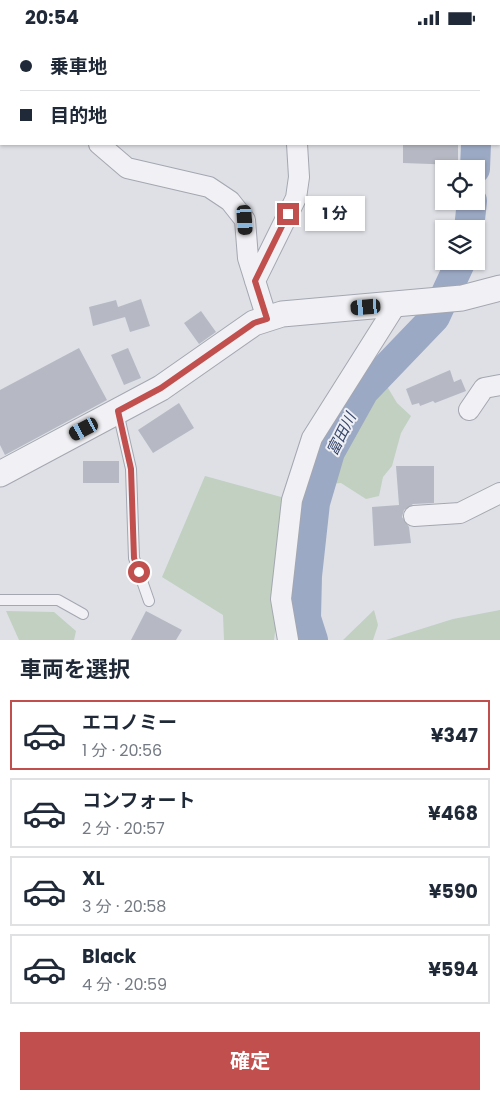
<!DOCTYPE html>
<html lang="ja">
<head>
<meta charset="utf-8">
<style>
  :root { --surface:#fff; --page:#f6f6f7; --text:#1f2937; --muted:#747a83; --line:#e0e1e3; --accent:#c14f4d }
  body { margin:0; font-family:Poppins,"Noto Sans JP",sans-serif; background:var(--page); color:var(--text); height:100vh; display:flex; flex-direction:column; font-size:19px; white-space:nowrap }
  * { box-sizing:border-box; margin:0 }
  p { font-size:16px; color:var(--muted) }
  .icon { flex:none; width:28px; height:28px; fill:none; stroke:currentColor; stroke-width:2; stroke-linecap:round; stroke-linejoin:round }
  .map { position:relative; height:605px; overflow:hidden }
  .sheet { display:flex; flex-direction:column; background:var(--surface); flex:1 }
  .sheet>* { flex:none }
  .guide { position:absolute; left:0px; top:0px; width:500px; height:110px; box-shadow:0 1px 4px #0004; display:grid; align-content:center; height:110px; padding:0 20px; background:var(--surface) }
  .controls { position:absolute; left:435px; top:125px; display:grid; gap:10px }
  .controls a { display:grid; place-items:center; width:50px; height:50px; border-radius:0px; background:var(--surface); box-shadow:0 1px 4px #0004; font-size:25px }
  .end { position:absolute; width:22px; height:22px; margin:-11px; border:6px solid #c14f4d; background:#fff; box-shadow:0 0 0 2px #fff }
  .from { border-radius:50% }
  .bubble { position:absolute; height:35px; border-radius:0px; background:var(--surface); box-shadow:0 1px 4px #0004; font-size:16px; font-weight:700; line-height:35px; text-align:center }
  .car { position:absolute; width:15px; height:30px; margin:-15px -8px; border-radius:6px; box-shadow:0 0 4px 1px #0007; background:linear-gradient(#222 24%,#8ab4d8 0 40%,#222 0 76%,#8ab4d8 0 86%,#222 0) }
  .guide b { display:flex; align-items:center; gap:18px; height:48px; font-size:19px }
  .guide b+b { border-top:1px solid var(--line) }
  .guide i { width:12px; height:12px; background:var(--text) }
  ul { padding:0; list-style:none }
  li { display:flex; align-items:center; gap:15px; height:70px; margin:0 10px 8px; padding:0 10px; border:2px solid var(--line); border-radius:0px }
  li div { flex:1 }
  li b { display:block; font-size:19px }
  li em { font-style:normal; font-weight:700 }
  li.selected { border-color:var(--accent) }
  li>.icon { width:45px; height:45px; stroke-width:1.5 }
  h2 { padding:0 20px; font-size:22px; line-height:60px }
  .button { display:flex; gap:10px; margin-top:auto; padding:10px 20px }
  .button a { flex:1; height:58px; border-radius:0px; background:var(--accent); color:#fff; font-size:20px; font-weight:700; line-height:58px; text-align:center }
  .status { display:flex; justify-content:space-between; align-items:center; height:35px; padding:0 25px; background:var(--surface); direction:ltr }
  .status svg { height:14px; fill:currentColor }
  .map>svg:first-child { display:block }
</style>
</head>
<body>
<div class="status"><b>20:54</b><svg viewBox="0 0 49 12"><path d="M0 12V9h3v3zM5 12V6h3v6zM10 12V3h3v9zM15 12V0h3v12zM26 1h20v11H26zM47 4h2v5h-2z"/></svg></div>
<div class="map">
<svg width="500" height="605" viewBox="0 0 500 605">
  <rect width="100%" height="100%" fill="#dee0e6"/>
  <path fill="#c1d0c0" d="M 385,348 L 397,368 L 411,381 L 401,398 L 392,431 L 383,442 L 379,461 L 366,464 L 341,448 L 330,449 L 341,413 L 372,354 Z
    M 205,441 L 292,465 L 274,605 L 224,605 L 223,580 L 162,542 Z
    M 374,575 L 378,590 L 373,605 L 343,605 Z
    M 500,575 L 500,605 L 386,605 L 453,584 Z
    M 6,576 L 54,577 L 76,596 L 74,605 L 19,605 Z"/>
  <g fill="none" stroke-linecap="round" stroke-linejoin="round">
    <path stroke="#9ca9c4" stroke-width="30" d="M 471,0 L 471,1
      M 475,134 L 476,109
      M 469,194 L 472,166
      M 313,605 L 306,583 L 307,541 L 315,468 L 330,417 L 364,356 L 435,282 L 461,226"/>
  </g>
  <path fill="#b6b9c3" d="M 403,109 L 458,109 L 458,130 L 403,128 Z
    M 141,264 L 150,291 L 130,297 L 125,282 L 93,291 L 89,272 L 116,265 L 118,272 Z
    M 201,276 L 216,297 L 199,309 L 184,288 Z
    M 79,313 L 107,365 L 5,420 L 0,410 L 0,355 Z
    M 128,313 L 141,343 L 124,350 L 111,320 Z
    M 450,335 L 454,347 L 461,344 L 466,356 L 435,368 L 433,366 L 420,371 L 419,368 L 412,370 L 406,354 Z
    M 179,368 L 194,393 L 153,418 L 138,395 Z
    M 83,426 L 119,426 L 119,448 L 83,448 Z
    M 396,431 L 434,431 L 434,468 L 413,469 L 404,475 L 402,482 L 409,492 L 411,508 L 374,511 L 372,472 L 399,470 Z
    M 146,576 L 182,595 L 176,605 L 131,605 Z"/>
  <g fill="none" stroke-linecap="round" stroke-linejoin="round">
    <g stroke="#a4a7b0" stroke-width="12">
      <path id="service" d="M 118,377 L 131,434 L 134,523 L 149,566
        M 0,565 L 58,565 L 83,579"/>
    </g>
    <g stroke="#a4a7b0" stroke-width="22">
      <path id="minor" d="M 68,0 L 68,1
        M 292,0 L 292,1
        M 99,109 L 127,133 L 209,152 L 230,166 L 245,185 L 248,223 L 267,284
        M 255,246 L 296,163 L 299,142 L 297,109
        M 469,375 L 484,353 L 500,350
        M 414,481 L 460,478 L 500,458
        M 288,605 L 281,564 L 292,465 L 312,403 L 396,270"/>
    </g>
    <g stroke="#a4a7b0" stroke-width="27">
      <path id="tertiary" d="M 0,439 L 161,353 L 254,288 L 282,279 L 462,263 L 500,253"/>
    </g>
    <use href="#service" stroke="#f1f1f5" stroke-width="10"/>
    <use href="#minor" stroke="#f1f1f5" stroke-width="20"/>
    <use href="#tertiary" stroke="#f1f1f5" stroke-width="25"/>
  </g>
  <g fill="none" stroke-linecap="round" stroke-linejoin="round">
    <path stroke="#c14f4d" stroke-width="6" d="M 139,537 L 134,523 L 131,434 L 118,376 L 161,353 L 254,288 L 267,284 L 255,246 L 288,179"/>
  </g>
  <g text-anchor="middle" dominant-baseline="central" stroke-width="4" stroke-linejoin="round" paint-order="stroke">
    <g font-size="15" font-style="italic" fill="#37466c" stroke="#edeff4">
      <text transform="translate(341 399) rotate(-63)">富田川</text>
    </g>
  </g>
</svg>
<div class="controls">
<a><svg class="icon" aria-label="locate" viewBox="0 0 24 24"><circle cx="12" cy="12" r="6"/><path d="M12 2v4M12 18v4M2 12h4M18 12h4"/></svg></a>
<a><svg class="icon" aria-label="layers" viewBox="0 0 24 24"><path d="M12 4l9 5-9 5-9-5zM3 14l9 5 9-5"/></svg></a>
</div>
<i class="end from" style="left:139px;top:537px"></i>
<i class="end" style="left:288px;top:179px"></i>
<div class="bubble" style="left:305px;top:161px;width:60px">1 分</div>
<i class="car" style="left:245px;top:185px;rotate:176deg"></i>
<i class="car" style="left:366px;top:272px;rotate:265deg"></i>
<i class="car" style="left:84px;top:394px;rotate:242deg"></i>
<div class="guide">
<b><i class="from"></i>乗車地</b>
<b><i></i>目的地</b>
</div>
</div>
<section class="sheet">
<h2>車両を選択</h2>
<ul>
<li class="selected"><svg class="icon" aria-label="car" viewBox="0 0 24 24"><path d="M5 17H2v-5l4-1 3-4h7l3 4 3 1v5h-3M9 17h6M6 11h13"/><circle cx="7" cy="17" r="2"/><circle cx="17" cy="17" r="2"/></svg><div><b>エコノミー</b><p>1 分 · 20:56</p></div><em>¥347</em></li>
<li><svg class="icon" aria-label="car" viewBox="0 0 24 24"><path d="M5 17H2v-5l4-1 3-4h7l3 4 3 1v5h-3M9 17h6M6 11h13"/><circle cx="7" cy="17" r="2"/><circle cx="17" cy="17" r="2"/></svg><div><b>コンフォート</b><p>2 分 · 20:57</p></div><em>¥468</em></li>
<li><svg class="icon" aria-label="car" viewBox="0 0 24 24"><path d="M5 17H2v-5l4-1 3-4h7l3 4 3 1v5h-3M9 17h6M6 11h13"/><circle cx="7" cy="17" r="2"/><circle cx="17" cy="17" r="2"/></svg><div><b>XL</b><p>3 分 · 20:58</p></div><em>¥590</em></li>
<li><svg class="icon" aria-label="car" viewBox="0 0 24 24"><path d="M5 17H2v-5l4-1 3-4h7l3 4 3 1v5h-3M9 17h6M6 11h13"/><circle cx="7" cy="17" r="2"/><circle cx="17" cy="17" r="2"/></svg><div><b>Black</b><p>4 分 · 20:59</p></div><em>¥594</em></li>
</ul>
<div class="button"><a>確定</a></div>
</section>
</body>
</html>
